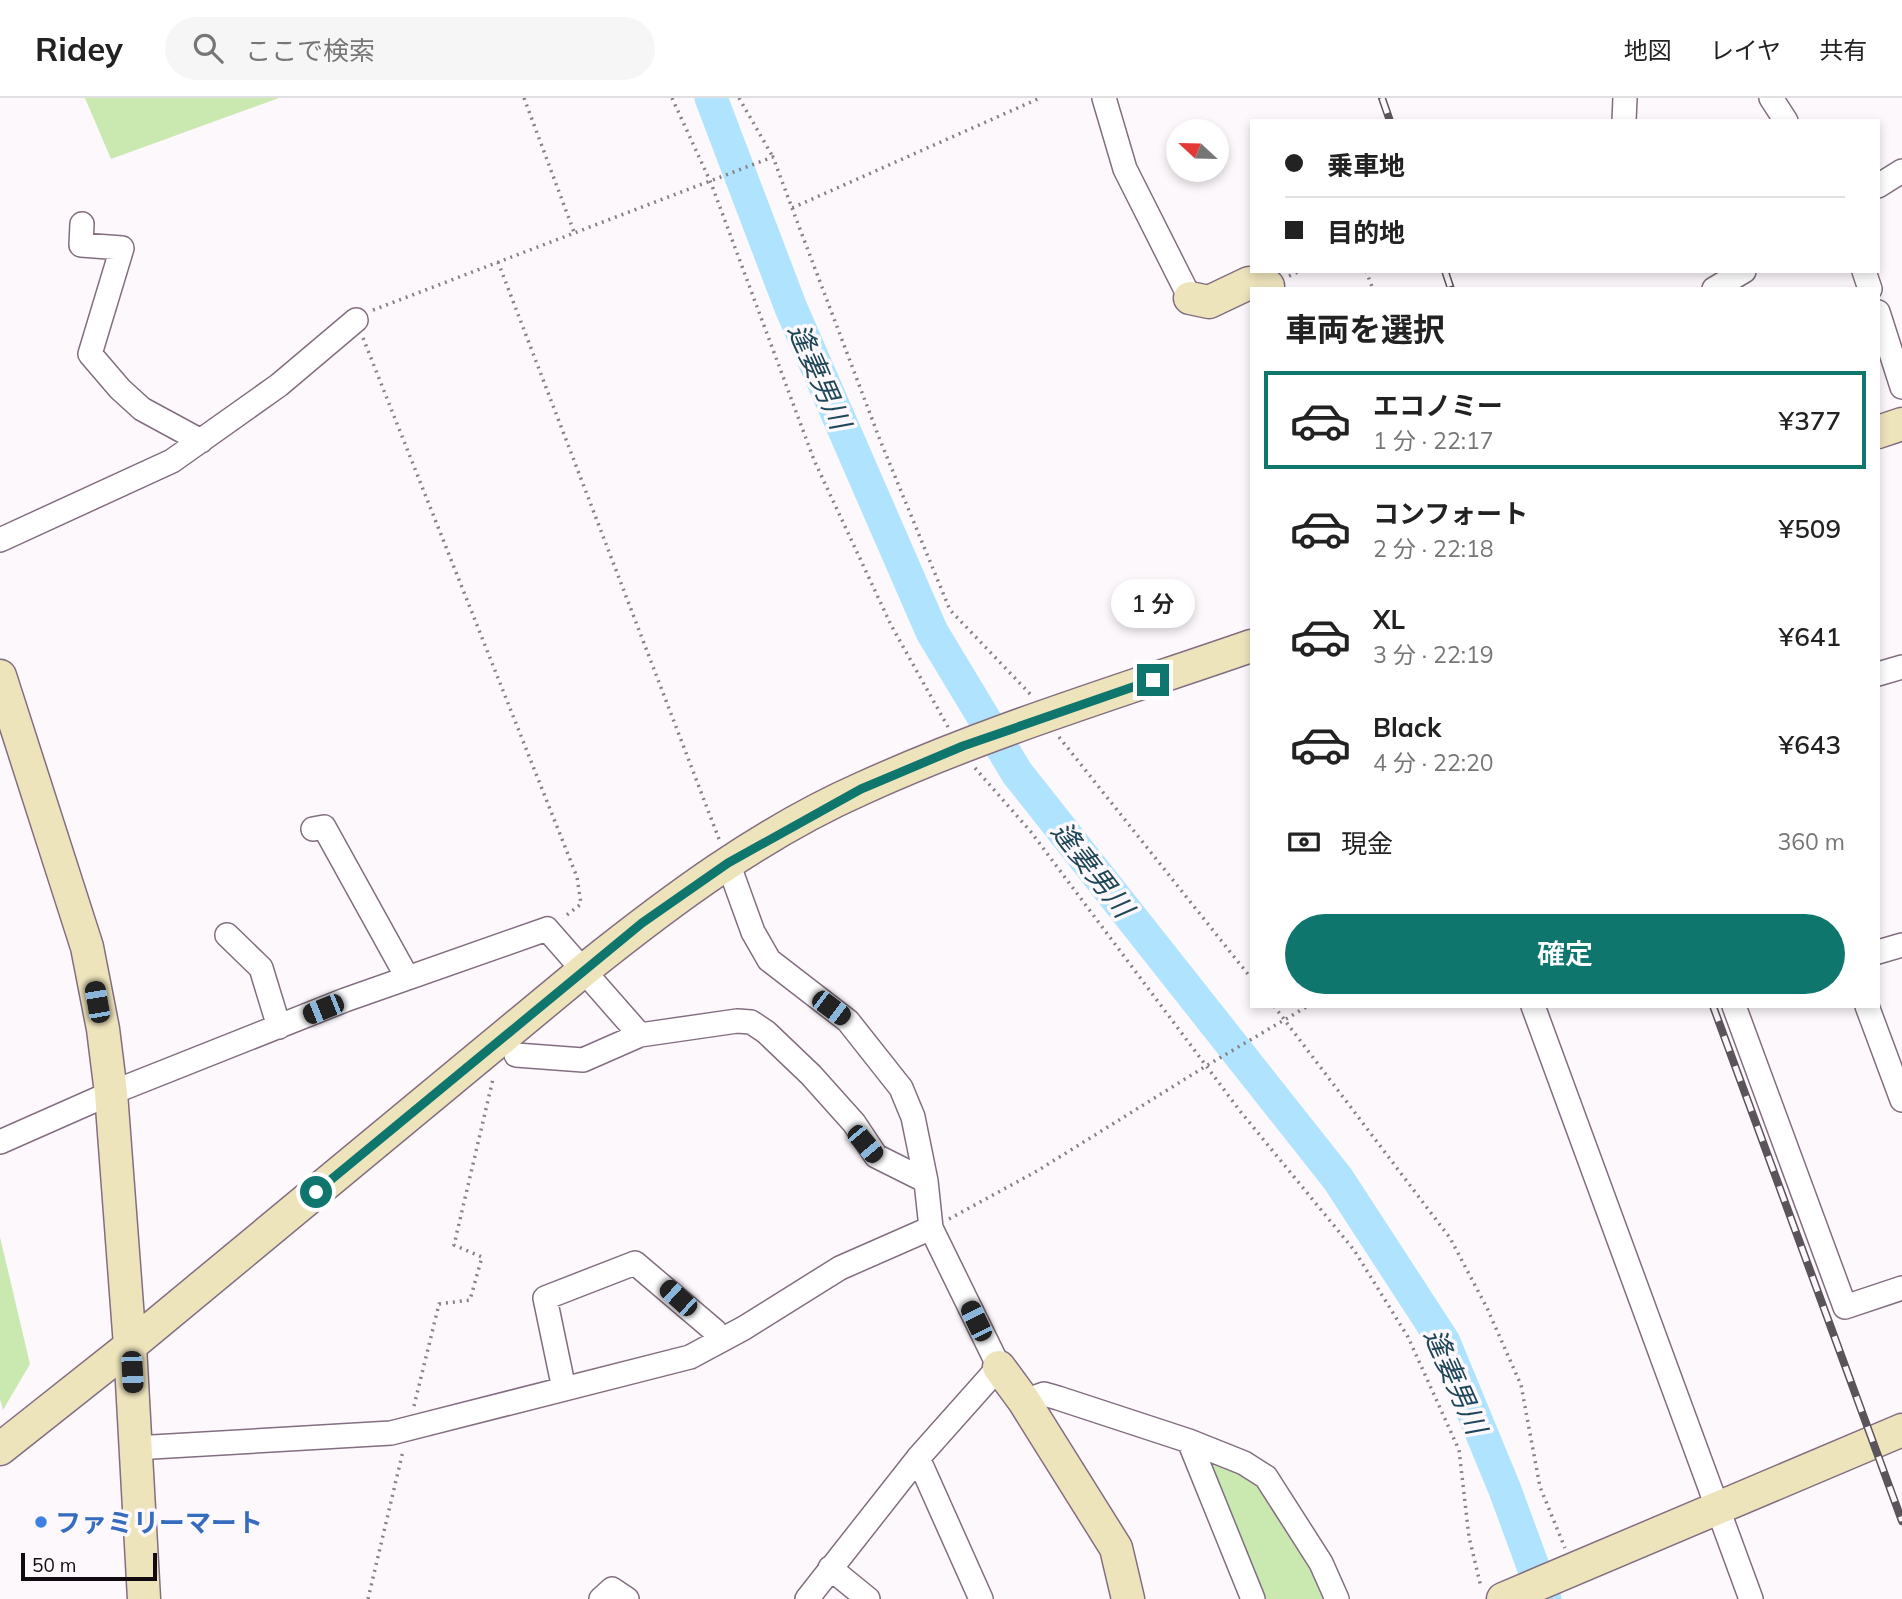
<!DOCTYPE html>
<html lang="ja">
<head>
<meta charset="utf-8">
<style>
  :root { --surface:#fff; --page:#f6f6f6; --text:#222; --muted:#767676; --line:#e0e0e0; --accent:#0f766e }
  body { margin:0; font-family:Mulish,"Noto Sans JP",sans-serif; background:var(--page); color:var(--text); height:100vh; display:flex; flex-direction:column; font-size:26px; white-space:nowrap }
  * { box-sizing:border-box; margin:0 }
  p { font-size:23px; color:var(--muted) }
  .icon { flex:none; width:38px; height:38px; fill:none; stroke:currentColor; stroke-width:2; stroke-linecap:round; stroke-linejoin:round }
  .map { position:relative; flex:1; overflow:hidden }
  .details { position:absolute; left:1250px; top:189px; width:630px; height:721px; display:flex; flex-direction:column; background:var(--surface); border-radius:0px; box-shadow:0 4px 10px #0003 }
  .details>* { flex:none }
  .top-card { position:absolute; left:1250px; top:21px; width:630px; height:154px; border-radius:0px; box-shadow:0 4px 10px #0003; display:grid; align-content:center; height:154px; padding:0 35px; background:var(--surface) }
  .needle { width:46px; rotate:292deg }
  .controls { position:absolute; left:1166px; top:21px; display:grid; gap:14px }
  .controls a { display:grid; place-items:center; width:63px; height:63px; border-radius:50%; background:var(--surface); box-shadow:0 4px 10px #0003; font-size:35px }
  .scale { position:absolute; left:21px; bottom:18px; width:136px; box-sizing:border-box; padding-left:7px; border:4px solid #120a11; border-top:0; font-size:19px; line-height:24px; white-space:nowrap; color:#120a11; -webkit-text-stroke:5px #fdf8fc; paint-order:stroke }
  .end { position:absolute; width:32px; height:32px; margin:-16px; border:9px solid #0f766e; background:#fff; box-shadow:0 0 0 4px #fff }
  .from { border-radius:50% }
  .bubble { position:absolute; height:49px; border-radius:24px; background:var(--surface); box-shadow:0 4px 10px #0003; font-size:23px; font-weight:600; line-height:49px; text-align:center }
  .car { position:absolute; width:21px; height:42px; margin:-21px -10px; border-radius:9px; box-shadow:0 0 5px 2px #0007; background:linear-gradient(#222 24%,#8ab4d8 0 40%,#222 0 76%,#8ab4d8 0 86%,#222 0) }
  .top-card b { display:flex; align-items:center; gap:24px; height:66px; font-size:26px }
  .top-card b+b { border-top:2px solid var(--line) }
  .top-card i { width:18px; height:18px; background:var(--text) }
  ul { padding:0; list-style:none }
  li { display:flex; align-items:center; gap:21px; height:98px; margin:0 14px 10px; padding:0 21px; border:4px solid transparent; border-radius:0px }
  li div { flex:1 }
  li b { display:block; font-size:26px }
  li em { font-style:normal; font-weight:600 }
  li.selected { border-color:var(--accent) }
  li>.icon { width:63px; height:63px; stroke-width:1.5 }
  h2 { padding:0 35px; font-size:32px; line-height:84px }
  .pay { display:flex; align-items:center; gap:18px; height:77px; padding:0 35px; font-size:26px }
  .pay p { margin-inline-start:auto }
  .cta { display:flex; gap:14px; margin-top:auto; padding:14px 35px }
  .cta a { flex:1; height:80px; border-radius:42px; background:var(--accent); color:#fff; font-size:28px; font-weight:600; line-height:80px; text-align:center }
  header { display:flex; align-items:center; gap:42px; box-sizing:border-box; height:98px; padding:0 35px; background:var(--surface); border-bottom:2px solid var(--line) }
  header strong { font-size:33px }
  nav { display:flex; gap:38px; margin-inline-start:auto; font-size:24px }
  .search { width:490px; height:63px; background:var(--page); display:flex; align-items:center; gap:18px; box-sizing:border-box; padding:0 24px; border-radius:38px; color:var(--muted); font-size:26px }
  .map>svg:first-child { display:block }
</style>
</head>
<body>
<header>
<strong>Ridey</strong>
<div class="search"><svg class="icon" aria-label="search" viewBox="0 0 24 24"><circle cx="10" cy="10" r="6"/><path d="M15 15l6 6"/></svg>ここで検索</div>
<nav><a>地図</a><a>レイヤ</a><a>共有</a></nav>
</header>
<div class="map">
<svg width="1902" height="1501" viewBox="0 0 1902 1501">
  <rect width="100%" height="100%" fill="#fdf8fc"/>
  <path fill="#c9e9b0" d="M 85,0 L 279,0 L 111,61 Z
    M 0,1139 L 30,1266 L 3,1312 L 0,1301 Z
    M 1210,1357 L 1263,1382 L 1334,1501 L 1257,1501 L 1207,1376 Z"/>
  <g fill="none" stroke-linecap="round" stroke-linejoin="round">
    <path stroke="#b0e4fe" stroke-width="33" d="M 711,0 L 791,210 L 932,534 L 1017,675 L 1338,1081 L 1444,1244 L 1505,1392 L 1545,1501"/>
    <g stroke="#826e80" stroke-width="26">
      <path id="street" d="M 1104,0 L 1125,71 L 1190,200
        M 1771,0 L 1786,23
        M 1624,23 L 1625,0
        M 1878,88 L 1902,73
        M 82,126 L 81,147 L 122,150 L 90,256 L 120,291 L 142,311 L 201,343
        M 1864,173 L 1870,191
        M 1714,191 L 1744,173
        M 1878,214 L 1902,289
        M 0,442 L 172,363 L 279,287 L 356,222
        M 1878,576 L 1902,569
        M 313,731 L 324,729 L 407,879
        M 728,765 L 753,834 L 769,862 L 848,923 L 901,990 L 913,1019 L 926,1083 L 931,1130 L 999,1269 L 918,1360 L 807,1501
        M 227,837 L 261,870 L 279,929
        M 1878,854 L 1902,847
        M 1533,908 L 1751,1501
        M 1734,908 L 1845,1209 L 1902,1190
        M 1867,908 L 1902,1002
        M 516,957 L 583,962 L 640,937
        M 0,1044 L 111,995 L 345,902 L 547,831 L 640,937 L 737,923 L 751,924 L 766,934 L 811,977 L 854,1025 L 876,1058 L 926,1083
        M 564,1291 L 545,1200 L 635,1165 L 715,1233 L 722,1242
        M 1024,1303 L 1044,1296 L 1058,1300 L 1189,1343 L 1244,1365 L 1266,1379 L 1321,1465 L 1337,1501
        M 1189,1343 L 1253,1501
        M 135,1350 L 391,1335 L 690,1259 L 744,1230 L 840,1170 L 931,1130
        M 918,1360 L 981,1501
        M 830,1470 L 868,1501
        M 601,1501 L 612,1491 L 627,1501"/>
    </g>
    <g stroke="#826e80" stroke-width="35">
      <path id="secondary" d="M 1190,200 L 1209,204 L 1249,185 L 1268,188
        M 1878,334 L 1902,326
        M 0,578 L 87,849 L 103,931 L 111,995 L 130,1248 L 144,1501
        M 999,1269 L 1024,1303 L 1116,1450 L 1128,1501
        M 0,1351 L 130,1248 L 584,872 C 670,803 761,735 863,690 C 988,633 1121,593 1251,548
        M 1503,1501 L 1902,1332"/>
    </g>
    <path stroke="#878086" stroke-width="3.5" stroke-dasharray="2 5" stroke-linecap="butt" d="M 524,0 L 574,134
      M 672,0 L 711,85 L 814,362 L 891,527 L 948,629
      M 739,0 L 773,59
      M 792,110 L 880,342 L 950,512 L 1032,598
      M 498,164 L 719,741
      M 1366,173 L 1373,191
      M 1289,178 L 1300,173
      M 373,212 L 773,59 L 792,110 L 1040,0
      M 363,240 L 577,779 L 581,806 L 563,820
      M 1059,639 L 1251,880
      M 975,670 L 1031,734 L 1240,1013 L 1354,1152 L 1408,1239 L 1459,1352 L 1469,1439 L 1481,1489
      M 1274,908 L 1450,1140 L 1487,1210 L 1521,1287 L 1540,1389 L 1565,1450
      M 949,1121 L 1037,1073 L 1206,968 L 1308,908
      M 414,1308 L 439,1206 L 470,1202 L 482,1159 L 454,1147 L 493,981
      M 368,1501 L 403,1353"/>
    <use href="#street" stroke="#fff" stroke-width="23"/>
    <use href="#secondary" stroke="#eee4bc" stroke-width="32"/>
    <g stroke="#5b545a" stroke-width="8">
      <path id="rail" d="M 1382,0 L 1390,23
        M 1445,173 L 1451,191
        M 1713,908 L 1902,1423"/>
    </g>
    <use href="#rail" stroke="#fdf8fc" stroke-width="5" stroke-dasharray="16" stroke-linecap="butt"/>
  </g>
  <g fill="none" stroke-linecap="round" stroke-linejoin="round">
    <path stroke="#0f766e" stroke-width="9" d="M 316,1094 L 642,825 L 728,765 L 861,691 L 963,648 L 1153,582"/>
  </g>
  <circle fill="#3f7fe0" stroke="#fdf8fc" stroke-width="2.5" cx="41" cy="1424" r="7"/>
  <g text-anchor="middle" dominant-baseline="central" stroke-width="7" stroke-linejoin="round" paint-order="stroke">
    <g font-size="26" font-weight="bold" fill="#366cbe" stroke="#fdf8fc" text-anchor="start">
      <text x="55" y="1424">ファミリーマート</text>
    </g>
    <g font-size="28" font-style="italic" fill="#1f475a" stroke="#fdf8fc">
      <text transform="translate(820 278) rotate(66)">逢妻男川</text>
      <text transform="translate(1093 771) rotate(52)">逢妻男川</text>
      <text transform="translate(1456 1283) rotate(66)">逢妻男川</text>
    </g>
  </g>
</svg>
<div class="controls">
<a><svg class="needle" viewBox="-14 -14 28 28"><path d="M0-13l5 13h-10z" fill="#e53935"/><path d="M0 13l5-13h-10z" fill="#767676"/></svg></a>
</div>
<div class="scale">50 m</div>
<i class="end from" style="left:316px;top:1094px"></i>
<i class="end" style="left:1153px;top:582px"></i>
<div class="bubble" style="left:1111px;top:481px;width:84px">1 分</div>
<i class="car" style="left:97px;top:904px;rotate:350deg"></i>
<i class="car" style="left:831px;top:910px;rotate:127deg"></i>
<i class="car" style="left:323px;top:911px;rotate:248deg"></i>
<i class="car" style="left:865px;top:1046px;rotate:140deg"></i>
<i class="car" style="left:678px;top:1200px;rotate:312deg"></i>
<i class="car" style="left:976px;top:1223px;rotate:334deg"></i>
<i class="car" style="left:132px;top:1274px;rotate:177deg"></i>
<div class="top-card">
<b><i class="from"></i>乗車地</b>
<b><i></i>目的地</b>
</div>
<section class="details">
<h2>車両を選択</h2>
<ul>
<li class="selected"><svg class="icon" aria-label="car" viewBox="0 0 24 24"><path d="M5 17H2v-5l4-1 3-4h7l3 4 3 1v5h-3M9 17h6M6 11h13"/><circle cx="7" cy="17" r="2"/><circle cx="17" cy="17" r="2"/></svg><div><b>エコノミー</b><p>1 分 · 22:17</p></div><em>¥377</em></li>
<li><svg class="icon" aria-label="car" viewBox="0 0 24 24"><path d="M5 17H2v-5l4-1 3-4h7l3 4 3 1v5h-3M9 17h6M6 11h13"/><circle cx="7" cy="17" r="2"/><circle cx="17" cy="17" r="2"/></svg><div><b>コンフォート</b><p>2 分 · 22:18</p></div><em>¥509</em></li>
<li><svg class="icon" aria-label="car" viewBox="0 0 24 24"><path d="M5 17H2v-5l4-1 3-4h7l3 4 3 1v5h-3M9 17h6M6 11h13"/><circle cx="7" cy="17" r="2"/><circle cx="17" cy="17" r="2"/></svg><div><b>XL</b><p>3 分 · 22:19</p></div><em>¥641</em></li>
<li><svg class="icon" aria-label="car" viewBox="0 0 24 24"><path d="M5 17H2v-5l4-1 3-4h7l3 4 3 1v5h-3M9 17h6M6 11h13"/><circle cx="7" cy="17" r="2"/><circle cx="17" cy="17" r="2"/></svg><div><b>Black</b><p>4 分 · 22:20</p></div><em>¥643</em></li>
</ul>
<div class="pay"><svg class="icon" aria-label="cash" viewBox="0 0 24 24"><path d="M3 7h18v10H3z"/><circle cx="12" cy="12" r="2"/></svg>現金<p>360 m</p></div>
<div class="cta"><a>確定</a></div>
</section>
</div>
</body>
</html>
